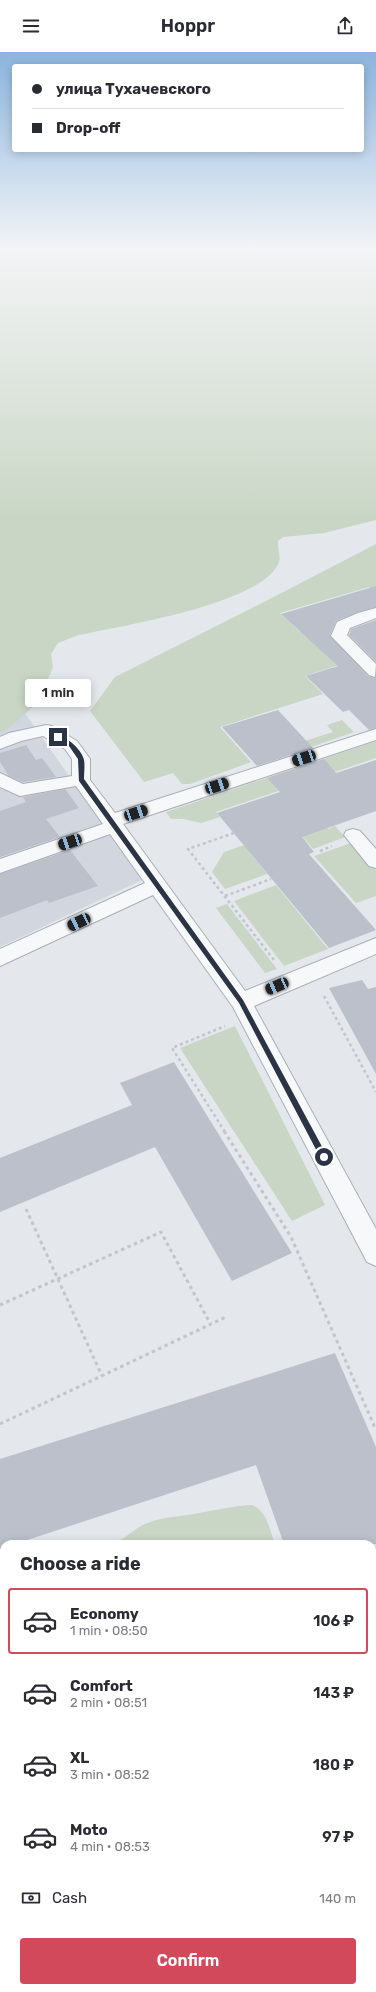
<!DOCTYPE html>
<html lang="en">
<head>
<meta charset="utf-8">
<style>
  :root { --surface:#fff; --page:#f2f2f3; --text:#2b2b33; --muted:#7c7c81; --line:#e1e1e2; --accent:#d1495b }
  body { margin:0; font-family:Rubik,sans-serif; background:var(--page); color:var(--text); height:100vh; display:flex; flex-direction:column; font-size:15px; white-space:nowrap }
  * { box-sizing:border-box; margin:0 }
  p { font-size:13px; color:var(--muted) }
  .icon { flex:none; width:22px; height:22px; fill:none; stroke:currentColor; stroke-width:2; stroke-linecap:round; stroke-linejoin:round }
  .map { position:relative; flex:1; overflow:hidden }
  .side { position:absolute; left:0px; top:1488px; width:376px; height:452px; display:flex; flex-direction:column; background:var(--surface); border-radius:12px 12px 0 0; box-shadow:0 2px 10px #0003 }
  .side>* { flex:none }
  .guide { position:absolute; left:12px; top:12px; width:352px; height:88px; border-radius:4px; box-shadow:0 2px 10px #0003; display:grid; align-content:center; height:88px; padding:0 20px; background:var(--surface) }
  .end { position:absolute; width:18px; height:18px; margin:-9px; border:5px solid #2b3445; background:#fff; box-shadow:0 0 0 2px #fff }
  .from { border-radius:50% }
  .bubble { position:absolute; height:28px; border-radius:4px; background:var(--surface); box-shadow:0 2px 10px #0003; font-size:13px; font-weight:600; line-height:28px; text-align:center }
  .car { position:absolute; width:12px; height:24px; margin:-12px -6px; border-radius:5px; box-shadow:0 0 3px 1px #0007; background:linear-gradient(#222 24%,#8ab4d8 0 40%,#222 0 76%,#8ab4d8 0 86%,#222 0) }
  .guide b { display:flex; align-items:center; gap:14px; height:38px; font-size:15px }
  .guide b+b { border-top:1px solid var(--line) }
  .guide i { width:10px; height:10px; background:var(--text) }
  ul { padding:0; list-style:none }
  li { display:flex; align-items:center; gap:12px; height:66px; margin:0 8px 6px; padding:0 12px; border:2px solid transparent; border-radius:4px }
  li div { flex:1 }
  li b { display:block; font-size:15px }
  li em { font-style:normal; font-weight:600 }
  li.selected { border-color:var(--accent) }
  li>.icon { width:36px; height:36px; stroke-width:1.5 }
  h2 { padding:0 20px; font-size:18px; line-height:48px }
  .pay { display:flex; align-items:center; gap:10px; height:44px; padding:0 20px; font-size:15px }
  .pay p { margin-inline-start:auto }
  .button { display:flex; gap:8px; margin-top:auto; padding:8px 20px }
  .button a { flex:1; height:46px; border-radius:4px; background:var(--accent); color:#fff; font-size:16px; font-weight:600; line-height:46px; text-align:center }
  header { display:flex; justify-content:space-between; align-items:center; height:52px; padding:0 20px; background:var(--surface); font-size:18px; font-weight:600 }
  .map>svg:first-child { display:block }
</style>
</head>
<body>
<header><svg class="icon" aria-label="menu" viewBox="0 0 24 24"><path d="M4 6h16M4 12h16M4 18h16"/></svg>Hoppr<svg class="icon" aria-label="share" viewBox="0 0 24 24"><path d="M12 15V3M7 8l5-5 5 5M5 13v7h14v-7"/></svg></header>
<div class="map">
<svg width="376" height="1940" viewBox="0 0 376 1940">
  <rect width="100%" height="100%" fill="#e4e7ec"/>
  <path fill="#d2d6de" d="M 20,654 L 142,828 L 0,895 L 0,661 Z"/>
  <path fill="#c9d6c5" d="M 0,196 L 376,196 L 376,468 L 324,481 L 283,485 L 278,489 C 277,495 281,505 279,510 C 263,553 118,574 76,584 L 58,591 L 51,602 L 53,615 L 43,639 L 34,654 L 9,676 L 0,681 Z
    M 376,492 L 376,536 L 371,537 L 369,535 L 280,561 L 300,580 L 317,575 L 362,613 L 362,616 L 347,621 L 339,613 L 305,624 L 323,642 L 220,675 L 251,710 L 190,732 L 182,732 L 173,721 L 144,730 L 90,659 L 115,625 L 264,550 Z
    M 342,668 L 354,680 L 277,707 L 270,700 L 333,680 L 327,673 Z
    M 376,689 L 376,706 L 216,760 L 220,765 L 201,771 L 183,767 L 171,767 L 166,760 Z
    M 316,764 L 328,777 L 335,774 L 345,785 L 313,797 L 291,772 Z
    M 351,791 L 376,818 L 376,844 L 356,851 L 314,804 Z
    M 244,793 L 267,822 L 225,837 L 212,820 L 224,800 Z
    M 276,833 L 328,897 L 284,914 L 234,849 Z
    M 227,852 L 277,917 L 265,921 L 216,856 Z
    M 235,974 L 325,1153 L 292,1169 L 180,996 Z
    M 252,1453 C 268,1460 269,1477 275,1492 L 113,1492 C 125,1487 134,1477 145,1472 C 159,1466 172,1465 187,1463 C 209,1460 230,1454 252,1453 Z
    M 372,1701 L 376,1712 L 376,1766 L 372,1771 Z"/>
  <path fill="#bbc0ca" d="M 376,534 L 376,555 L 358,560 L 336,569 L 330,583 L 368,624 L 376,626 L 376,676 L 369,678 L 349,658 L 343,660 L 306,624 L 338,614 L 281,562 Z
    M 376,568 L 376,610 L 349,583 L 351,577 Z
    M 278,658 L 313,696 L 257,714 L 222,675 Z
    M 26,693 L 36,708 L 42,706 L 56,725 L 23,730 L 9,724 L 0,710 L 0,701 Z
    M 324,707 L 336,721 L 376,708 L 376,759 L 302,785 L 314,800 L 309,802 L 376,878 L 329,896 L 217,761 L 280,740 L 267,726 Z
    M 65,737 L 79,756 L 46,767 L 60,785 L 0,805 L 0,759 L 26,750 L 23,745 Z
    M 70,798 L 98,834 L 49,851 L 47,848 L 0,866 L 0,822 Z
    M 362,928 L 368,937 L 376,935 L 376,1022 L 329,936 Z
    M 174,1010 L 292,1201 L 232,1229 L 155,1095 L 0,1160 L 0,1106 L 132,1053 L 120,1031 Z
    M 335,1301 L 376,1395 L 376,1492 L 284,1492 L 256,1413 L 15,1492 L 4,1492 L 4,1496 L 0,1497 L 0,1407 Z"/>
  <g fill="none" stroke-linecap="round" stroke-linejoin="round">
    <g stroke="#a9aeb7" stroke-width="2">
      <path id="minor" d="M 376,556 L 376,566 L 350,576 L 347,583 L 376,612 L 375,625 L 369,623 L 331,584 L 337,570 L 358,561 Z
        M 46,673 L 52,674 L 77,689 L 90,707 L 90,728 L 115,761 L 376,677 L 376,688 L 123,772 L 245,939 L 376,886 L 376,902 L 254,954 L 376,1177 L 376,1214 L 367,1210 L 233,955 L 153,843 L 0,914 L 0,897 L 145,831 L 110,782 L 0,821 L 0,807 L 103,772 L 76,734 L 20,744 L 0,735 L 0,721 L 23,732 L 72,724 L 72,707 L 65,697 L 43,684 L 21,689 L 0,697 L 0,685 L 9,681 Z
        M 353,777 L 360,779 L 376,797 L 376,816 L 369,814 L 344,783 L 346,779 Z"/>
    </g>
    <path stroke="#c2c5cb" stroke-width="1" stroke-dasharray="1.5 1.5" stroke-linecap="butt" d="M 298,217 L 376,210"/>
    <path stroke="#c2c5cb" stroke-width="2.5" stroke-dasharray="3 3" stroke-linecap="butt" d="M 234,781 L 188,797 L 274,908
      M 320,799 L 332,794
      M 225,844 L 271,827
      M 324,944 L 376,1040
      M 225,1080 L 172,996 L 225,974"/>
    <path stroke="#c2c5cb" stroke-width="3" stroke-dasharray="3.5 3.5" stroke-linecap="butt" d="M 224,1079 L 291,1185 L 376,1378
      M 26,1157 L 102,1324
      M 0,1253 L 161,1180 L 211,1273
      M 0,1372 L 226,1265"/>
    <path stroke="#c2c5cb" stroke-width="4" stroke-dasharray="4.5 4.5" stroke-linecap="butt" d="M 372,1823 L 376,1821
      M 372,1862 L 376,1874
      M 96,1940 L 106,1936"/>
    <use href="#minor" fill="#f7f8fa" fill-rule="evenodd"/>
  </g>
  <linearGradient id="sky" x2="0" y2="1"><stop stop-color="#8bb4dd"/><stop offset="0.42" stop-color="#f3f4f6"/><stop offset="1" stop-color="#f3f4f6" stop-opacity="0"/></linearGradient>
  <rect width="376" height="468" fill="url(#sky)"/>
  <path fill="#2b3445" d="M 57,684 C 67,684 82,698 84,708 C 85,714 84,721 84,727 L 243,948 L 326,1102 L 326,1107 L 321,1107 L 239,951 L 79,729 L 78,707 L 69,694 L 57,686 Z"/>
</svg>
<i class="end from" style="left:324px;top:1105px"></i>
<i class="end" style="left:58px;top:685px"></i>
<div class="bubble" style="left:25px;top:627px;width:66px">1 min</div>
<i class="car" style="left:304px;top:706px;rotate:252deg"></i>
<i class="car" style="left:217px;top:734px;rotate:72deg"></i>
<i class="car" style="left:136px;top:761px;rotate:72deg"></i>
<i class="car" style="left:70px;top:790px;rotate:251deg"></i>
<i class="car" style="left:79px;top:870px;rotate:245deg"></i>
<i class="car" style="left:277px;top:934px;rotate:247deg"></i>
<div class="guide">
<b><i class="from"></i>улица Тухачевского</b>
<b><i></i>Drop-off</b>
</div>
<section class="side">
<h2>Choose a ride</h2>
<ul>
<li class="selected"><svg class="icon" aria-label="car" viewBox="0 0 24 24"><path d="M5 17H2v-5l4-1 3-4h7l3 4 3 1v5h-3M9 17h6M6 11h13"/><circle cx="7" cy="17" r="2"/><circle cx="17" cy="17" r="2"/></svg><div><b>Economy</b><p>1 min · 08:50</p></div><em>106 ₽</em></li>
<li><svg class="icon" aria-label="car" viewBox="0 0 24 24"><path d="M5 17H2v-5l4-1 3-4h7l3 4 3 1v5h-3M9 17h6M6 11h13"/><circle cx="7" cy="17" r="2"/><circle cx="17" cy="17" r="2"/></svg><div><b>Comfort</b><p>2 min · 08:51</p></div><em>143 ₽</em></li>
<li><svg class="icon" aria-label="car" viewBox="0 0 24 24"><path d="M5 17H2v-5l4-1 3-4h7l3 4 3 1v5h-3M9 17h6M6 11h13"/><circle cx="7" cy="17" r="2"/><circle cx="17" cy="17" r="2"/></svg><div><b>XL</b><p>3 min · 08:52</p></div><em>180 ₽</em></li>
<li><svg class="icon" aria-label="car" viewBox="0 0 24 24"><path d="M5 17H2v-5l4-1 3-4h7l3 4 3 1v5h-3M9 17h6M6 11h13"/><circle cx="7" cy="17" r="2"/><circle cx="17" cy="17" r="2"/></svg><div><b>Moto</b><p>4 min · 08:53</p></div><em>97 ₽</em></li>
</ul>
<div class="pay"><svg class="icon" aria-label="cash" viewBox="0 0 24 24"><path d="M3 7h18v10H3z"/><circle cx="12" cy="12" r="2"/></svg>Cash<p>140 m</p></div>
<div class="button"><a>Confirm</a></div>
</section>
</div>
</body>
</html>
